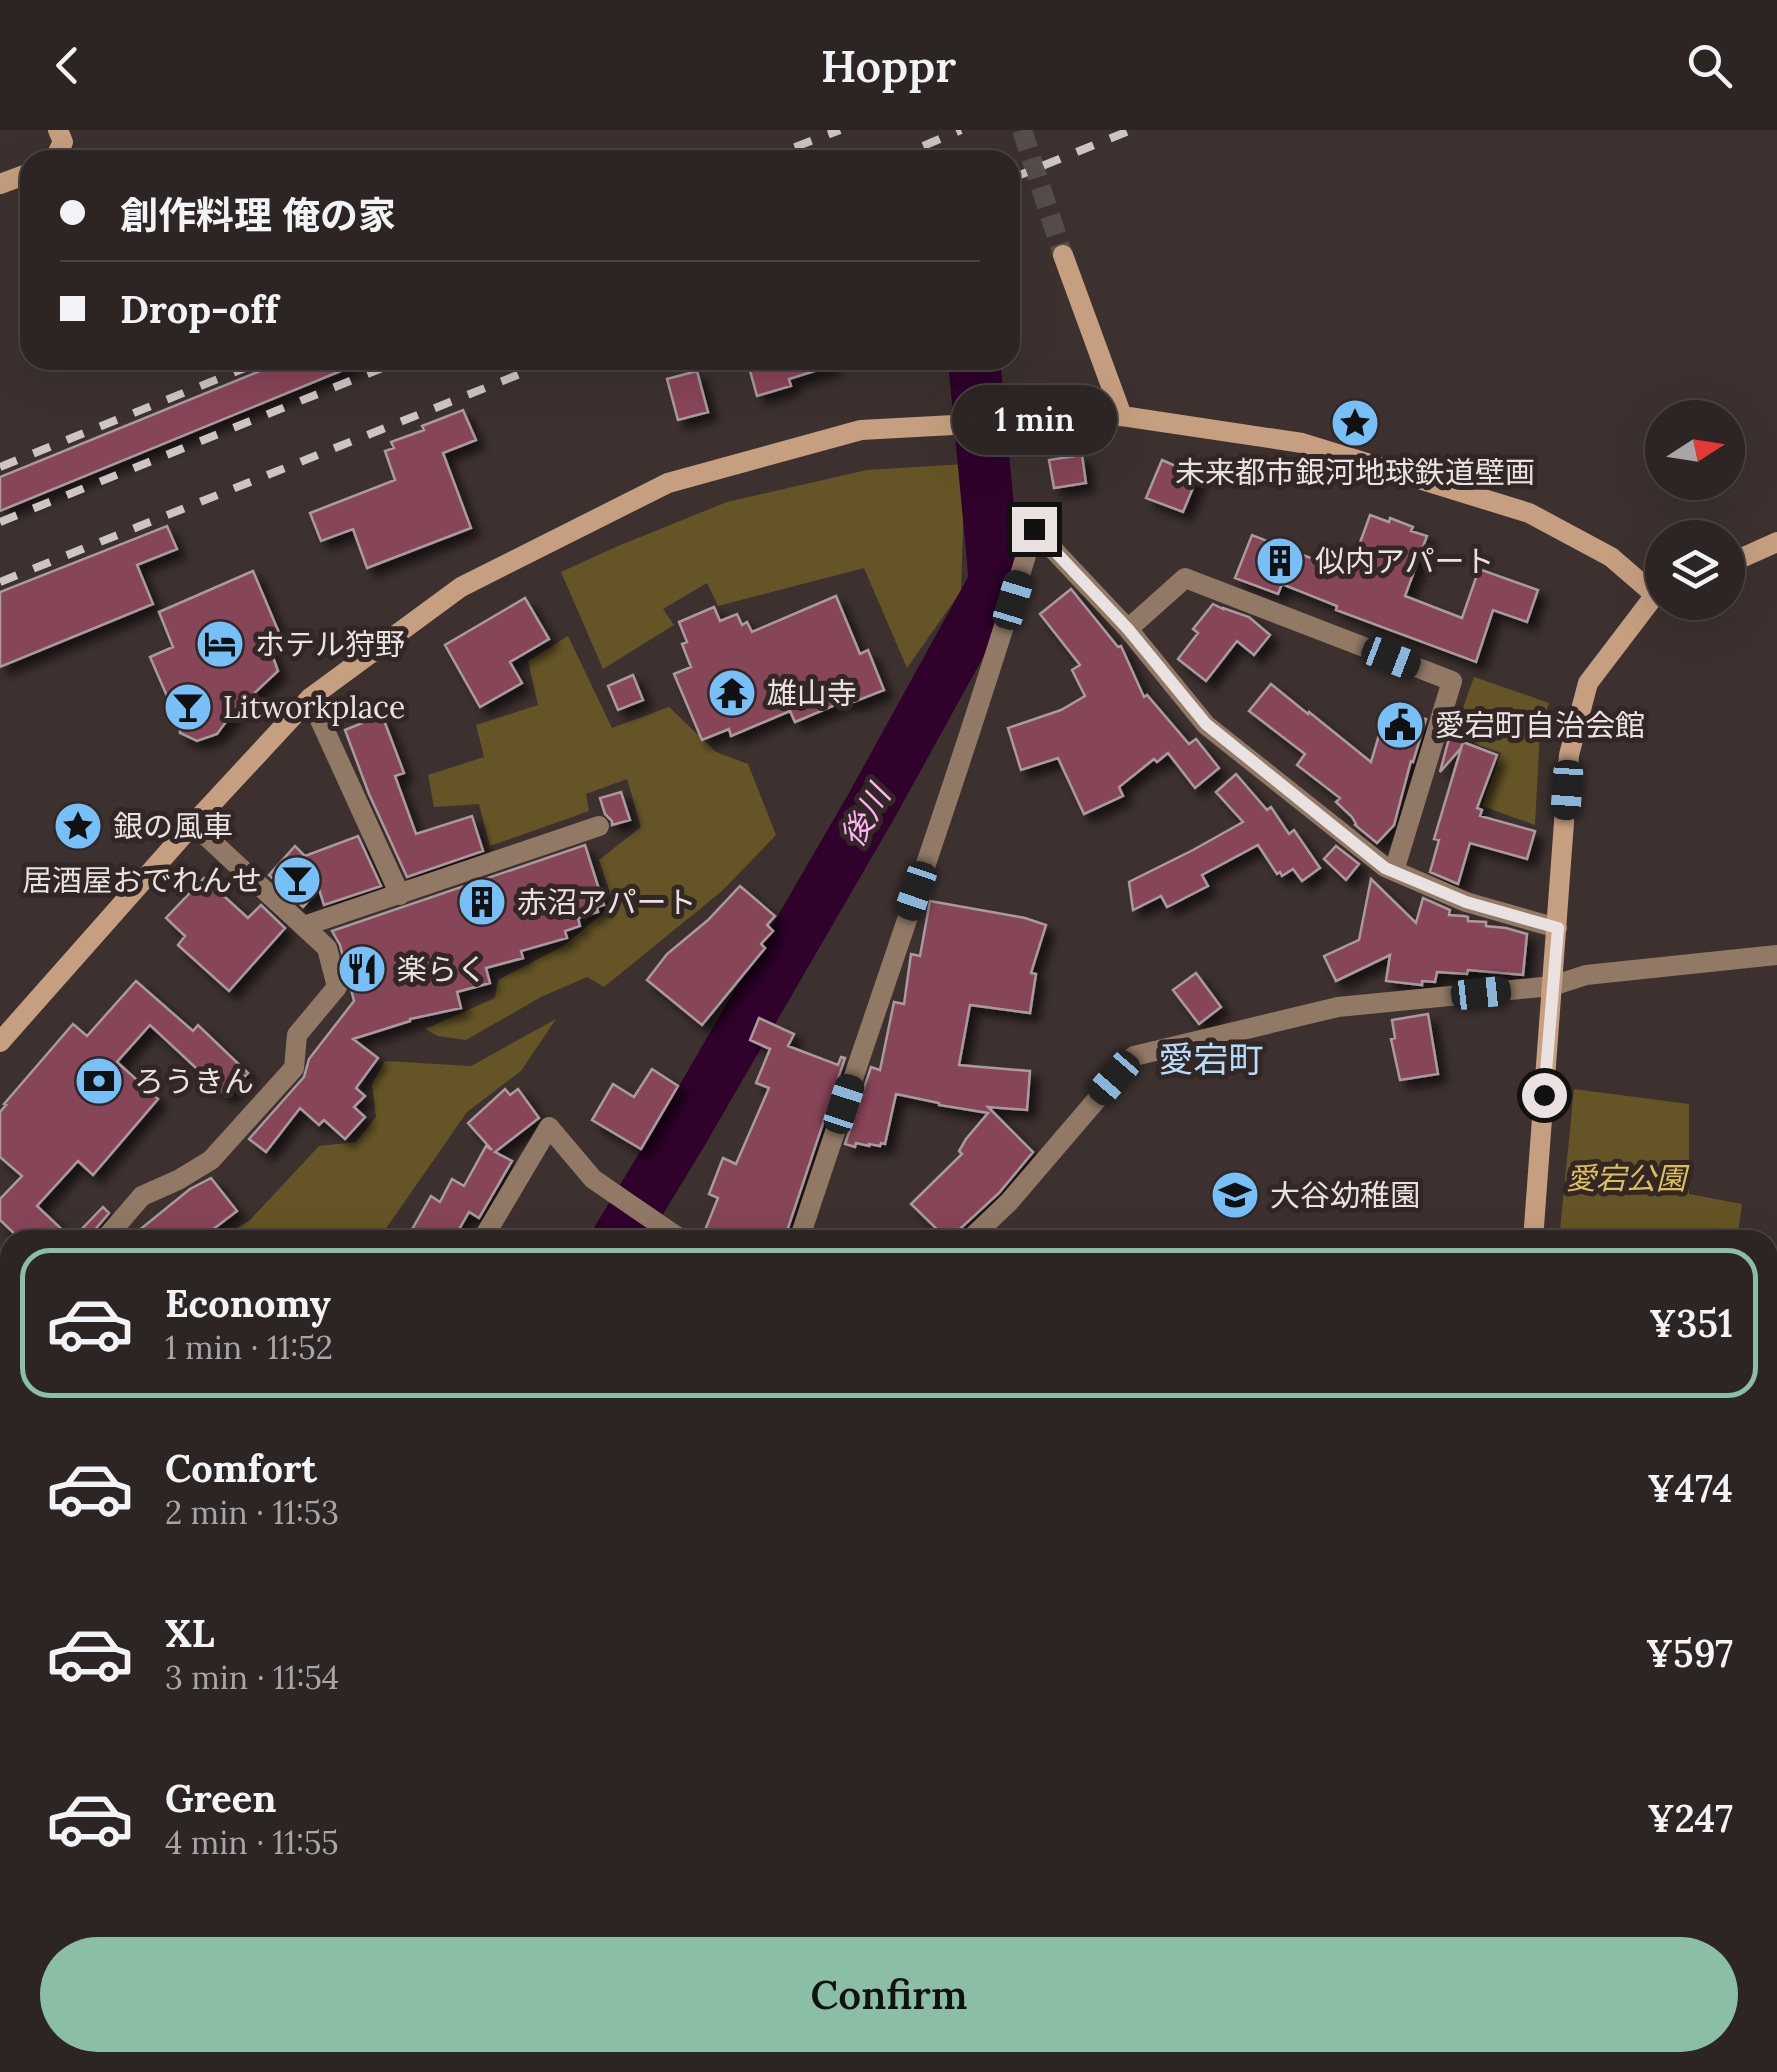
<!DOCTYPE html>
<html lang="en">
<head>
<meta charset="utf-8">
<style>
  :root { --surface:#2d2523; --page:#352d2b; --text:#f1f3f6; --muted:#a7a5a6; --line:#484241; --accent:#8abfa5 }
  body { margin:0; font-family:Lora,"Noto Sans JP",serif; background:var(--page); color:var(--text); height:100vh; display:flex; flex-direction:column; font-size:38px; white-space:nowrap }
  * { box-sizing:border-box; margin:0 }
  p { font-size:32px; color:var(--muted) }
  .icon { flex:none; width:55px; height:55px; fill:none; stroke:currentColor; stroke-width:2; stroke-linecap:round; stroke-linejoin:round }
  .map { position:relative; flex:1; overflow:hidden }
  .panel { position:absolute; left:0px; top:1100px; width:1778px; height:842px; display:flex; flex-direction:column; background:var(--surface); border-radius:30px 30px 0 0; box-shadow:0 10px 40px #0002,0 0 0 2px var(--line) }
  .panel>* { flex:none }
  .guide { position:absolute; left:20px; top:20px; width:1000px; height:220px; border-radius:30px; box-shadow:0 10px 40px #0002,0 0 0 2px var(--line); display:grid; align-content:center; height:220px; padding:0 40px; background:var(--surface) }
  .needle { width:65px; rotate:78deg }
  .fabs { position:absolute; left:1645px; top:270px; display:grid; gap:20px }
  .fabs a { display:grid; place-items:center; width:100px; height:100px; border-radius:50%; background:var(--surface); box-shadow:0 10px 40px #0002,0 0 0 2px var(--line); font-size:50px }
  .end { position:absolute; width:45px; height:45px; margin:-22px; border:12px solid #eae2e1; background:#111; box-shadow:0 0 0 5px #111 }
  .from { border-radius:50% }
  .bubble { position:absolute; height:70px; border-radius:35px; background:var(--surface); box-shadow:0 10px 40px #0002,0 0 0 2px var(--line); font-size:32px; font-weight:600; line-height:70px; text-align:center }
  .car { position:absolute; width:30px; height:60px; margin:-30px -15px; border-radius:12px; box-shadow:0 0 8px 2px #0007; background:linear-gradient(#222 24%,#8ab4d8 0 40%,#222 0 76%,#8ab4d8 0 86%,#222 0) }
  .guide b { display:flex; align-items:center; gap:35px; height:95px; font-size:38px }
  .guide b+b { border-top:2px solid var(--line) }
  .guide i { width:25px; height:25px; background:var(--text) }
  ul { padding:18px 0 0; list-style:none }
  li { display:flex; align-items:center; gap:30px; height:150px; margin:0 20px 15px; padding:0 20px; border:5px solid transparent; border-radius:30px }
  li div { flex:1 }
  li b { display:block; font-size:38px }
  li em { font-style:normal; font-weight:600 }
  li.selected { border-color:var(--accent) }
  li>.icon { width:90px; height:90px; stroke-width:1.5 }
  .button { display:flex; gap:20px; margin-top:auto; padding:20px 40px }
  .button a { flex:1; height:115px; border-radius:60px; background:var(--accent); color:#111; font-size:40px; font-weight:600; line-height:115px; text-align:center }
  header { display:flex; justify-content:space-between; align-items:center; height:130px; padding:0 40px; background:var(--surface); font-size:45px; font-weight:600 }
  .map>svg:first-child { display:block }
</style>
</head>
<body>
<header><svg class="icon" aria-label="back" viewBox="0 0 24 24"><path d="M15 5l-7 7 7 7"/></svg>Hoppr<svg class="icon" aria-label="search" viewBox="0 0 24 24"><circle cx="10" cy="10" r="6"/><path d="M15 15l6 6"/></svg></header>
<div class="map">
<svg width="1777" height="1942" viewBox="0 0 1777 1942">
  <defs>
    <filter id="shadow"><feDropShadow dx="8" dy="8" stdDeviation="5" flood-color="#0009"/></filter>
  </defs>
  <rect width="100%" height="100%" fill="#3c312f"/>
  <path fill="#655526" d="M 965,334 L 961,461 L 907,538 L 864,438 L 718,476 L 707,453 L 663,479 L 674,495 L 603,539 L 561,442 L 618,416 L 727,372 L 867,340 Z
    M 568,506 L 612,598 L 669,577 L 716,622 L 748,634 L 776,705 L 722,761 L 604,857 L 587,847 L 541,867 L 466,910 L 438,906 L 425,899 L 495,868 L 498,850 L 563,816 L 614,774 L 599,730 L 641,697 L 627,649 L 586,664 L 589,681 L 490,716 L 479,674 L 434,677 L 428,645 L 484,627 L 476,595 L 538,575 L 528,531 Z
    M 1474,547 L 1549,573 L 1540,601 L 1535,695 L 1482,676 L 1501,623 L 1464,610 L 1467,601 L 1456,597 Z
    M 556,889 L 521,941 L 467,982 L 378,1110 L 217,1110 L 249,1091 L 319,1016 L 356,1012 L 376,987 L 372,954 L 385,931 L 471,936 Z
    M 1574,959 L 1689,974 L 1689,1064 L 1742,1074 L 1737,1110 L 1559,1110 Z
    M 10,1301 L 10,1607 L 0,1603 L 0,1310 Z"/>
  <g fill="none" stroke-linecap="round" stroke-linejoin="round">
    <path stroke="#2f012b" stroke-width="52" d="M 617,1110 L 683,1001 L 872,675 L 995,452 L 974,230
      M 276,1932 L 276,1942"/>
  </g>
  <path fill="#874559" stroke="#a89a9d" stroke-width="2.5" filter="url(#shadow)" d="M 287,230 L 365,231 L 0,381 L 0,347 Z
    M 747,230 L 833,230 L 834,235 L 789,249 L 791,256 L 757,266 Z
    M 697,241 L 708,282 L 678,290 L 667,249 Z
    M 463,280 L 476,310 L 443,323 L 471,398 L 367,438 L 353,399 L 321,411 L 310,383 L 395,350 L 385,321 L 394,318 L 391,312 L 424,300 L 422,296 Z
    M 1082,325 L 1086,353 L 1054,358 L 1049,330 Z
    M 1162,330 L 1198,346 L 1183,382 L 1146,368 Z
    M 1370,385 L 1389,392 L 1390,388 L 1413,397 L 1411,401 L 1427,406 L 1405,466 L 1462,488 L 1479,439 L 1538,460 L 1527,492 L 1493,480 L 1476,532 L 1336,480 L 1337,476 L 1282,454 L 1278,464 L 1235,448 L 1252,405 L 1349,443 Z
    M 167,396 L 177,419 L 137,435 L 153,474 L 0,537 L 0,462 Z
    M 253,441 L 280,505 L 267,510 L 278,541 L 231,585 L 217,604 L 197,611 L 180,603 L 180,596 L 150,527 L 173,517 L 159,482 Z
    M 1071,459 L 1118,517 L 1121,516 L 1144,567 L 1147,565 L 1189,614 L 1196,609 L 1219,638 L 1195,658 L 1168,623 L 1157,632 L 1154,629 L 1119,657 L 1123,666 L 1084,684 L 1058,628 L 1021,640 L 1008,598 L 1061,580 L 1085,566 L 1072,540 L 1080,535 L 1040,484 Z
    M 836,466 L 860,524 L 868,520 L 884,560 L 851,573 L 849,569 L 795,592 L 790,581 L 731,606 L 729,599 L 702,610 L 674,544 L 691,537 L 682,514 L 687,512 L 679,492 L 714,477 L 720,491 L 737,484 L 742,495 L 747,492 L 752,502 Z
    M 525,468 L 549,509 L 510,532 L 522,553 L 480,577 L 445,515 Z
    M 1213,474 L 1223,479 L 1223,478 L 1249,487 L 1270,505 L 1254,525 L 1237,511 L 1206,551 L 1178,529 L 1198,503 L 1193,499 Z
    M 633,545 L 643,570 L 618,580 L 608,556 Z
    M 1271,554 L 1308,584 L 1309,582 L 1371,632 L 1387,578 L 1426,589 L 1413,632 L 1411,631 L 1394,695 L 1377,713 L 1355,695 L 1356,694 L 1352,687 L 1336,672 L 1340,668 L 1297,635 L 1305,624 L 1249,581 Z
    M 382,585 L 404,643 L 395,646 L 416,704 L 472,686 L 483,721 L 407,747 L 369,664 L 345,600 Z
    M 1452,597 L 1466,603 L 1461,618 L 1440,642 Z
    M 1463,612 L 1497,625 L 1477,678 L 1482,680 L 1480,686 L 1535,701 L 1527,729 L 1470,713 L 1458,754 L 1430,742 L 1439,710 L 1434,709 Z
    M 1236,644 L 1267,680 L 1271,677 L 1289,704 L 1294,700 L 1320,738 L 1302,751 L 1293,739 L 1282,746 L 1280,742 L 1277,744 L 1258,715 L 1202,745 L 1208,756 L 1167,777 L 1161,766 L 1133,780 L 1129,752 L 1193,720 L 1243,692 L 1216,662 Z
    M 621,662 L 630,690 L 612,695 L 612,691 L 605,684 L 600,668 Z
    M 358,706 L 381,756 L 324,775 L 319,759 L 303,777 L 269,745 L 295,716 L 305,726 Z
    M 585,715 L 604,775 L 597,777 L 598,782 L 578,788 L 580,796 L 565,801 L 567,808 L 521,821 L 523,828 L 486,838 L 490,853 L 457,862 L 461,878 L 410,889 L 410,891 L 353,909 L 378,928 L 356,958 L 365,966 L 354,977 L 365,987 L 345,1009 L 324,990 L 319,995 L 300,978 L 266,1022 L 249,1009 L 304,947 L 309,929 L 354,871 L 340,815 L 332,801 Z
    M 1336,716 L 1359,734 L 1346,750 L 1324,729 Z
    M 204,748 L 248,788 L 261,775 L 285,798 L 229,861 L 178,815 L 185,806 L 166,788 Z
    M 1371,749 L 1416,793 L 1423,768 L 1450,780 L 1449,785 L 1464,786 L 1468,787 L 1468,791 L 1486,792 L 1486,796 L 1506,798 L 1527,804 L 1523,845 L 1468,840 L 1467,844 L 1437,842 L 1435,852 L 1422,851 L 1422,855 L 1386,851 L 1390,825 L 1336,851 L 1324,826 L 1359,810 Z
    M 740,756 L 775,786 L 767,795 L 773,801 L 761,814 L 765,818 L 702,895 L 647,850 L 667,824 L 708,790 Z
    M 930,771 L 1025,788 L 1046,795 L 1031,843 L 1036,844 L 1030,883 L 970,875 L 959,935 L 1030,941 L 1027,980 L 988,977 L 1033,1022 L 999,1063 L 948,1110 L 911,1074 L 962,1024 L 959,1021 L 966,1009 L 988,983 L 939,975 L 939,973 L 896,964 L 885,1014 L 881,1013 L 880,1016 L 869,1014 L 869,1016 L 856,1013 L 855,1017 L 845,1014 L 871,937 L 880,940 L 894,872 L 904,874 L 911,824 L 920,826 Z
    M 1196,843 L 1221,877 L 1199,894 L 1173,860 Z
    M 136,851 L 193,901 L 198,895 L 248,943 L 226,966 L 150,895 L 117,932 L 158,969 L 93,1045 L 78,1031 L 37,1076 L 72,1109 L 103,1077 L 109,1083 L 93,1102 L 91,1110 L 21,1110 L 0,1090 L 0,1069 L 22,1046 L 0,1027 L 0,982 L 6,975 L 4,974 L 73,894 L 87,906 Z
    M 1428,884 L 1438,944 L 1400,950 L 1391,909 L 1395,908 L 1392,890 Z
    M 759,888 L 794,904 L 788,916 L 838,935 L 841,927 L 845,928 L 784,1110 L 701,1110 L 718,1068 L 709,1064 L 723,1028 L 736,1034 L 769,958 L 756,953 L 770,919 L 750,910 Z
    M 652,939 L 678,956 L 641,1019 L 592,990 L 613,954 L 634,967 Z
    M 505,959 L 510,965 L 518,959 L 539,988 L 495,1022 L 512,1031 L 479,1088 L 469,1082 L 453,1110 L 406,1110 L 431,1066 L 440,1072 L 452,1049 L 464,1056 L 486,1016 L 492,1020 L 468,993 Z
    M 211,1048 L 237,1081 L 199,1110 L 122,1110 L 128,1103 L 132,1106 L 190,1059 Z"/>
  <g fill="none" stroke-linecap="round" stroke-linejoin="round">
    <path stroke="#564c4a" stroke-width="20" stroke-dasharray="20 10" stroke-linecap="butt" d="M 1022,0 L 1063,125"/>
    <path stroke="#917965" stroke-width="20" d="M 1128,499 L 1185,448 L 1452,551 L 1394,741
      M 310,568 L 400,765
      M 304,796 L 599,696
      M 104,1110 L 142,1066 L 178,1050 L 211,1030 L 294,938 L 297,905 L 337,857 L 327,818 L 193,694
      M 482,1110 L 549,997 L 593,1049 L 682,1110
      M 799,1110 C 877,873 962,638 1034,399 L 1128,499 L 1206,595 L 1385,737 L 1466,772 L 1557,798
      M 969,1110 L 1009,1072 L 1134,926 L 1338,877 L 1552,856 L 1586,845 L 1777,825
      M 0,1156 L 10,1166
      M 1768,1346 L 1777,1347
      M 1768,1745 L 1777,1747
      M 185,1932 L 187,1942
      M 509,1942 L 512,1932
      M 723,1942 L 726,1932
      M 1017,1942 L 1018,1932"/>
    <path stroke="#c69f80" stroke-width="20" d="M 54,30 L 63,12 L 58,0
      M 0,54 L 30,43
      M 1063,125 L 1122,286
      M 1728,434 L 1777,412
      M 0,912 L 193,694 L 310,568 L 461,457 L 668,353 L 861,300 L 1122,286 L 1302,313 L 1529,383 L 1611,427 L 1655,465
      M 1533,1110 L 1569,625 L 1588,553 L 1655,465 L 1662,462
      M 1478,1942 L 1478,1932"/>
    <path stroke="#cdc5c4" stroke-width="8" stroke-dasharray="18 18" stroke-linecap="butt" d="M 761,30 L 840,0
      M 890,30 L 961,0
      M 1010,49 L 1131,0
      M 0,337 L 265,230
      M 0,392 L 402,230
      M 0,452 L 555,230"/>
  </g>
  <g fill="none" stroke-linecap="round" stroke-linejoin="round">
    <path stroke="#eae2e1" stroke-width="12" d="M 1034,399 L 1128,499 L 1206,594 L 1385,738 L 1466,772 L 1558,798 L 1544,965"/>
  </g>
  <defs>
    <g id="sight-disc" transform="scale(2.5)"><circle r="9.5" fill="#77bff7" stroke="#322725"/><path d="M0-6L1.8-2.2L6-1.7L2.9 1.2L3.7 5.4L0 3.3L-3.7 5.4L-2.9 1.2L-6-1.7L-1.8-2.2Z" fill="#111"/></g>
    <g id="building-disc" transform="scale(2.5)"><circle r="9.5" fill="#77bff7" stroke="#322725"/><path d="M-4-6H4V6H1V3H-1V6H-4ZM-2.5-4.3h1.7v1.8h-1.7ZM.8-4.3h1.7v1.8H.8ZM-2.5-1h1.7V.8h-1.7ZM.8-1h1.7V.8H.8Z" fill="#111"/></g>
    <g id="hotel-disc" transform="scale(2.5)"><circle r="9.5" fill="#77bff7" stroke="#322725"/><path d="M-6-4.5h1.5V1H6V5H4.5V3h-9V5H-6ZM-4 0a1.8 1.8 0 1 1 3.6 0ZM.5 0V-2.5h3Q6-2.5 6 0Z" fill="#111"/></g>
    <g id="temple-disc" transform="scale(2.5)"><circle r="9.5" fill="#77bff7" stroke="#322725"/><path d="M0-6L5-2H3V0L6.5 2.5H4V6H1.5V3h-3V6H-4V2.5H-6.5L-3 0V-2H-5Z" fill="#111"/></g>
    <g id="bar-disc" transform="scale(2.5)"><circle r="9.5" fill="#77bff7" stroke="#322725"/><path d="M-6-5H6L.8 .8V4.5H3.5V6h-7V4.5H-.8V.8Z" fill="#111"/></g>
    <g id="civic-disc" transform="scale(2.5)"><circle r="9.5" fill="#77bff7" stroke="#322725"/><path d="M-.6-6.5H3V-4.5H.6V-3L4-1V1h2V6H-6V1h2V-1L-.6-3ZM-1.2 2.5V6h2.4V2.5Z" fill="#111"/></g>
    <g id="restaurant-disc" transform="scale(2.5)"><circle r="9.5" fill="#77bff7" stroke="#322725"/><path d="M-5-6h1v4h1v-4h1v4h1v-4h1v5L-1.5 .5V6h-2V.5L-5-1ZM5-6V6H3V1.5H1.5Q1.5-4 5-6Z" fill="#111"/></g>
    <g id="bank-disc" transform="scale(2.5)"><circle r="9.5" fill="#77bff7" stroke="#322725"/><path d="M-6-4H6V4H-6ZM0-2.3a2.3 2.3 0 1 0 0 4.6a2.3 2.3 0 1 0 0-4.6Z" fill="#111"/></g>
    <g id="school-disc" transform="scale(2.5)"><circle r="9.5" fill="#77bff7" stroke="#322725"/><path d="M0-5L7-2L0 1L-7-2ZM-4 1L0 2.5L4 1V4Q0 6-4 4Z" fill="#111"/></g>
  </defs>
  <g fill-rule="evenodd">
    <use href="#sight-disc" x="1355" y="293"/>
    <use href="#building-disc" x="1280" y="431"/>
    <use href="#hotel-disc" x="220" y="514"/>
    <use href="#temple-disc" x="732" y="563"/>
    <use href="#bar-disc" x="188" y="577"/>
    <use href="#civic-disc" x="1400" y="595"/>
    <use href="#sight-disc" x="78" y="696"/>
    <use href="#bar-disc" x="297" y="750"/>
    <use href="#building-disc" x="482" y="772"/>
    <use href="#restaurant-disc" x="362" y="839"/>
    <use href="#bank-disc" x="99" y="951"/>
    <use href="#school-disc" x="1235" y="1065"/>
  </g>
  <g text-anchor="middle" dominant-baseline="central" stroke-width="10" stroke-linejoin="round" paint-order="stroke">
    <g font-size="30" fill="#eae2e1" stroke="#322725" text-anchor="start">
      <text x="1355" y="342" text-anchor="middle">未来都市銀河地球鉄道壁画</text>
      <text x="1315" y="431">似内アパート</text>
      <text x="255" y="514">ホテル狩野</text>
      <text x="767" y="563">雄山寺</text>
      <text x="223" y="577">Litworkplace</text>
      <text x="1435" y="595">愛宕町自治会館</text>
      <text x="113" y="696">銀の風車</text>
      <text x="262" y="750" text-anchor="end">居酒屋おでれんせ</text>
      <text x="517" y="772">赤沼アパート</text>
      <text x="397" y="839">楽らく</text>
      <text x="134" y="951">ろうきん</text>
      <text x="1270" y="1065">大谷幼稚園</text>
    </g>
    <g font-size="30" font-style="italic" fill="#debe5c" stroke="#322725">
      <text x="1626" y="1048">愛宕公園</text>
    </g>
    <g font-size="32" font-style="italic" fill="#feb0f2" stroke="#322725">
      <text transform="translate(865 686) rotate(-60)">後川</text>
    </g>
    <g font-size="35" fill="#b6ddfc" stroke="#322725">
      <text x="1211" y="929">愛宕町</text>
    </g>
  </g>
</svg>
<div class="fabs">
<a><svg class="needle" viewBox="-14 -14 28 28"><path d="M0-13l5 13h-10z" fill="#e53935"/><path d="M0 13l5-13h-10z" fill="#a7a5a6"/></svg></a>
<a><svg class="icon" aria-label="layers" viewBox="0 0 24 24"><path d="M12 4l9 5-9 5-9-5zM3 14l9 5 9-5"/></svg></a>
</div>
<i class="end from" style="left:1544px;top:965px"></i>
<i class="end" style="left:1034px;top:399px"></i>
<div class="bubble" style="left:952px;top:255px;width:165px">1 min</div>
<i class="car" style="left:1013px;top:470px;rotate:17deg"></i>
<i class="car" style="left:1391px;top:528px;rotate:111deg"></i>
<i class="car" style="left:1567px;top:660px;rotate:184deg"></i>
<i class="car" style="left:916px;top:761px;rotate:199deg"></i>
<i class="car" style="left:1481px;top:863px;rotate:84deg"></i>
<i class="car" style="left:1114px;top:948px;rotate:221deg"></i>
<i class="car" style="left:844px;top:974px;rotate:18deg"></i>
<div class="guide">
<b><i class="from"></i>創作料理 俺の家</b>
<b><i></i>Drop-off</b>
</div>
<section class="panel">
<ul>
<li class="selected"><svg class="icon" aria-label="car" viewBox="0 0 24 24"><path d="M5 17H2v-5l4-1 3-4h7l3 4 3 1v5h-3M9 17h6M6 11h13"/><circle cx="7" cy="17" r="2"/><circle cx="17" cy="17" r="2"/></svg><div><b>Economy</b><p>1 min · 11:52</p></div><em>¥351</em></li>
<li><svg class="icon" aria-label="car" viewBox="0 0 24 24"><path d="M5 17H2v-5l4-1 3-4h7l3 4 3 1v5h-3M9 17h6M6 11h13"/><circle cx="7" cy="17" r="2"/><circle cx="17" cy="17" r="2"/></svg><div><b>Comfort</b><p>2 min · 11:53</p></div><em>¥474</em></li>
<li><svg class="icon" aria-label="car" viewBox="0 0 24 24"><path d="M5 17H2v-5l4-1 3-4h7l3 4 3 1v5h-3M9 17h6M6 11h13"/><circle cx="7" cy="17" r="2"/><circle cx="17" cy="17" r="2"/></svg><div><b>XL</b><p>3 min · 11:54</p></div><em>¥597</em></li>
<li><svg class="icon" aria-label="car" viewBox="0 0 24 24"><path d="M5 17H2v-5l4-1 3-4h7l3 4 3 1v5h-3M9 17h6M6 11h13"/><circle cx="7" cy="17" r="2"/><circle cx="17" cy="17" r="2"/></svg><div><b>Green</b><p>4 min · 11:55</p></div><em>¥247</em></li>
</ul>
<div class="button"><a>Confirm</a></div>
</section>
</div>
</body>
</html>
